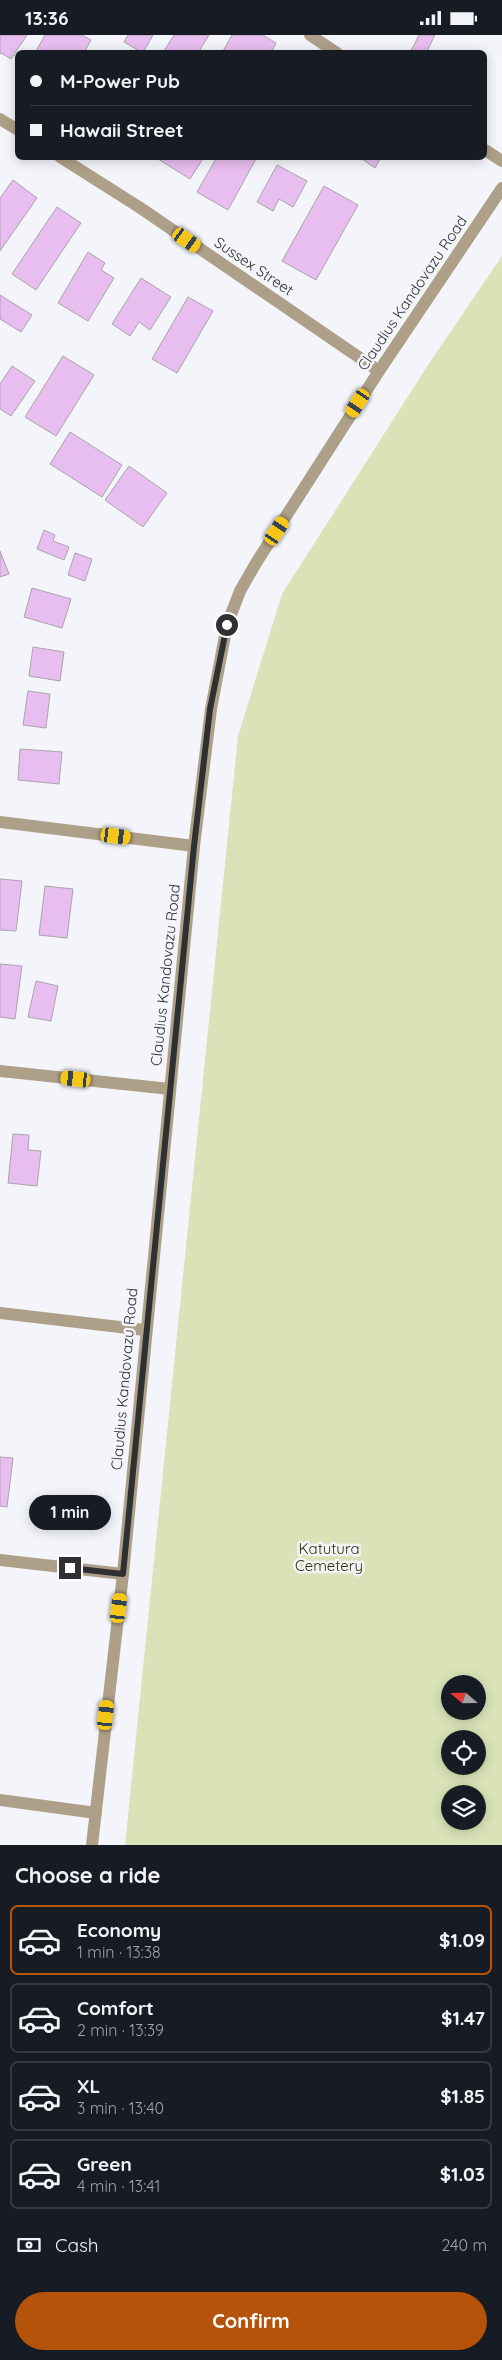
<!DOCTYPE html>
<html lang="en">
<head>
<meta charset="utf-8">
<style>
  :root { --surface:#171b24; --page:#242831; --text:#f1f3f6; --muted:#9ea1a6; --line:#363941; --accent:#b45309 }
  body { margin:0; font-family:Quicksand,sans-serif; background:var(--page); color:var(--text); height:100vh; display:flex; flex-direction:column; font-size:19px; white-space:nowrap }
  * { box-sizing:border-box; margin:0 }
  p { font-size:16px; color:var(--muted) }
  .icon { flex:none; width:28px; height:28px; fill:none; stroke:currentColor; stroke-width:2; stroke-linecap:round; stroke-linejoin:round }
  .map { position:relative; height:1810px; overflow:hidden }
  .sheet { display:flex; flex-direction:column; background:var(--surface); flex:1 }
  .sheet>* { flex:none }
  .top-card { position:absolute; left:15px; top:15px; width:472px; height:110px; border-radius:8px; box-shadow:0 2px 12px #0003; display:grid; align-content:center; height:110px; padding:0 15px; background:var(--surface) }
  .needle { width:32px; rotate:290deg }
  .tools { position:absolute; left:441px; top:1640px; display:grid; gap:10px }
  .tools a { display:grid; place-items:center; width:45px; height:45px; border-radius:50%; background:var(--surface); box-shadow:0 2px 12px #0003; font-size:25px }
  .end { position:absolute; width:22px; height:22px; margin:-11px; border:6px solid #2f3032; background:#fff; box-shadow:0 0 0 2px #fff }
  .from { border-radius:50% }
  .bubble { position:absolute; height:35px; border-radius:18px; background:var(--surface); box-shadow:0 2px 12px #0003; font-size:16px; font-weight:700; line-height:35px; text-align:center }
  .car { position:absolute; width:15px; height:30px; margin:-15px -8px; border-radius:6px; box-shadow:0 0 4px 1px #0007; background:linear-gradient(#f5c518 24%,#345 0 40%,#f5c518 0 76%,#345 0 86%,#f5c518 0) }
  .top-card b { display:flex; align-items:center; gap:18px; height:48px; font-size:19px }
  .top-card b+b { border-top:1px solid var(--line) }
  .top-card i { width:12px; height:12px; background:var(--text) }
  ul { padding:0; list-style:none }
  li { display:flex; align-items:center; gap:15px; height:70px; margin:0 10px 8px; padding:0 5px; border:2px solid var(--line); border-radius:8px }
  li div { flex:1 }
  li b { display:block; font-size:19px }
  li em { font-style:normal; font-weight:700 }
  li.on { border-color:var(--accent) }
  li>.icon { width:45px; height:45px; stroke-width:1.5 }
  h2 { padding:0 15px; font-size:22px; line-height:60px }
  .pay { display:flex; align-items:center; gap:12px; height:55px; padding:0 15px; font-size:19px }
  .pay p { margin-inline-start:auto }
  .action { display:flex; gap:10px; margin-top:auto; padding:10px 15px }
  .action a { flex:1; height:58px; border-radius:30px; background:var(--accent); color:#fff; font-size:20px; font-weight:700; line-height:58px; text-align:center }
  .status { display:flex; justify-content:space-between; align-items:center; height:35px; padding:0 25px; background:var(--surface); direction:ltr }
  .status svg { height:14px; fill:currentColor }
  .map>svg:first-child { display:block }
</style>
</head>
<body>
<div class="status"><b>13:36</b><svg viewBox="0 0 49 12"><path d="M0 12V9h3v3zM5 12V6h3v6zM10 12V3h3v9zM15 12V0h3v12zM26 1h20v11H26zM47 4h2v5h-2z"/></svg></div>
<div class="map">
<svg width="502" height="1810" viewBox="0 0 502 1810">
  <rect width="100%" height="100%" fill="#f3f5fa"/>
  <path fill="#dae3b7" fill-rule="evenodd" d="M 502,221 L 502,1810 L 125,1810 L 238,701 L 282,559 L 428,330 ZM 450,1649 L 478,1649 L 478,1676 L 450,1676 ZM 450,1704 L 478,1704 L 478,1731 L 450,1731 ZM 450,1759 L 478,1759 L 478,1786 L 450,1786 Z"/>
  <path fill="#e8bdf0" stroke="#a8a5a9" d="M 0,0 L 27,0 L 11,24 L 1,18 L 0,19 Z
    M 45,0 L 82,0 L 91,5 L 84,18 L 35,18 Z
    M 128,0 L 153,0 L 143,18 L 124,7 Z
    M 174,0 L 209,0 L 198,18 L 163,18 Z
    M 232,0 L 263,0 L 276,8 L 271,18 L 222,18 Z
    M 419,0 L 435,0 L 426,18 L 410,18 Z
    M 159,122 L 204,122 L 190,144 L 158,124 Z
    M 217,122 L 257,122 L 228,175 L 197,157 Z
    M 359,122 L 381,122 L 375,133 Z
    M 277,130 L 307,146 L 293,172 L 279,164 L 273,176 L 257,167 Z
    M 13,145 L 37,163 L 0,216 L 0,163 Z
    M 324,151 L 358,170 L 316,245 L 282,226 Z
    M 57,172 L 81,188 L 36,255 L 12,239 Z
    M 88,217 L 105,228 L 101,235 L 114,243 L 88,286 L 58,268 Z
    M 141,243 L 171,262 L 150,295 L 139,287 L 130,301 L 112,289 Z
    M 0,260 L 32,280 L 21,297 L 0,284 Z
    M 188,262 L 213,276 L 177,338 L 152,324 Z
    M 63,321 L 94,340 L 56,401 L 25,382 Z
    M 12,331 L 35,346 L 11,381 L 0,374 L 0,349 Z
    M 70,397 L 122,430 L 102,462 L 50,429 Z
    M 129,431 L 167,458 L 143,492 L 105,465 Z
    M 44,495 L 55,500 L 53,506 L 69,512 L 64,525 L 37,514 Z
    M 0,516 L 9,539 L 0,542 Z
    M 75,518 L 92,524 L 85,546 L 68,540 Z
    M 32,553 L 71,564 L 62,593 L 24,582 Z
    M 33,612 L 64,617 L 60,646 L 29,641 Z
    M 28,656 L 50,659 L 46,693 L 23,690 Z
    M 20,714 L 62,717 L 59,749 L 18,745 Z
    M 0,844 L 22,846 L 16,896 L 0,895 Z
    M 45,851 L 73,854 L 67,903 L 39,900 Z
    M 0,929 L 22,931 L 15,984 L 0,982 Z
    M 36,946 L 58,951 L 51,986 L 28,982 Z
    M 13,1099 L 29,1100 L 28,1115 L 41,1116 L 37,1151 L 8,1148 Z
    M 0,1422 L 13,1423 L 7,1472 L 0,1471 Z"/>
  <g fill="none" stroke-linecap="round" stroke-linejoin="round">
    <path stroke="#aea088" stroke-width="12" d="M 310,0 L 337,18
      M 0,84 L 18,95
      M 485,115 L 502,126
      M 60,122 L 139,172 L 379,336
      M 0,787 L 194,811
      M 0,1036 L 170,1054
      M 0,1278 L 145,1295
      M 0,1525 L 123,1539
      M 0,1765 L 96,1778"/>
    <path stroke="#aea088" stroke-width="12" d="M 92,1810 L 123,1539 L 194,811 L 211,674 L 227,590 L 240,556 L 256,528 L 379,336 L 502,153"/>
  </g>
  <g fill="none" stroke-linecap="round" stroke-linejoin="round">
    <path stroke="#2f3032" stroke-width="6" d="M 70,1533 L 123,1539 L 194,811 L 210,674 L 227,590"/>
  </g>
  <g text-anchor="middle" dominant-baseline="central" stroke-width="5" stroke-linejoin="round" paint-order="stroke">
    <g font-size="15" fill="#2f3032" stroke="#f3f5fa">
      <text transform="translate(254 231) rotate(34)">Sussex Street</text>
      <text transform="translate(412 258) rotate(-56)">Claudius Kandovazu Road</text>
      <text transform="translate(165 940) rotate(-84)">Claudius Kandovazu Road</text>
      <text transform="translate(124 1344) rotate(-85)">Claudius Kandovazu Road</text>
    </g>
    <g font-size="15" fill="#2b3101" stroke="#f3f5fa">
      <text x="329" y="1513">Katutura<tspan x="329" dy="17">Cemetery</tspan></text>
    </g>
  </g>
</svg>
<div class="tools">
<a><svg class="needle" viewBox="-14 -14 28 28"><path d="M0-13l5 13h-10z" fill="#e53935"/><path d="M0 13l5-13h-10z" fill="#9ea1a6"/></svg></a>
<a><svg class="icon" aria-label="locate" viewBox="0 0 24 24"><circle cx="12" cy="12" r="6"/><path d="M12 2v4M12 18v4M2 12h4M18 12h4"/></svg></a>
<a><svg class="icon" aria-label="layers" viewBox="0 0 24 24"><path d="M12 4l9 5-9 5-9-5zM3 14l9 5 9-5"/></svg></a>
</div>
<i class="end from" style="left:227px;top:590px"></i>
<i class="end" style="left:70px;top:1533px"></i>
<div class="bubble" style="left:29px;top:1460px;width:82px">1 min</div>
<i class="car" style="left:187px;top:205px;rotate:125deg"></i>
<i class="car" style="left:358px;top:368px;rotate:213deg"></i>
<i class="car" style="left:277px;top:496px;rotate:33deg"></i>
<i class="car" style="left:116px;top:801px;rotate:97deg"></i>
<i class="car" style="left:76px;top:1044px;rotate:276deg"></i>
<i class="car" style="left:119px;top:1573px;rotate:7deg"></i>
<i class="car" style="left:106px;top:1680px;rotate:6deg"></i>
<div class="top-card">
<b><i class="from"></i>M-Power Pub</b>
<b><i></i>Hawaii Street</b>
</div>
</div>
<section class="sheet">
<h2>Choose a ride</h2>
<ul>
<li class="on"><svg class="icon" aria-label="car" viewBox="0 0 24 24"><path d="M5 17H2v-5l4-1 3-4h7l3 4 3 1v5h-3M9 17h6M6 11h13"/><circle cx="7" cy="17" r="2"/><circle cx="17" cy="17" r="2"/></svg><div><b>Economy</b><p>1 min · 13:38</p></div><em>$1.09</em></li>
<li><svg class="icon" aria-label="car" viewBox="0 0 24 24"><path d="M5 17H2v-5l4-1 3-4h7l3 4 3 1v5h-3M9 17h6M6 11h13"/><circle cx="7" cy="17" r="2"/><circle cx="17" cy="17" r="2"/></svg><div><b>Comfort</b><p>2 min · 13:39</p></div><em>$1.47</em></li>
<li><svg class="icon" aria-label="car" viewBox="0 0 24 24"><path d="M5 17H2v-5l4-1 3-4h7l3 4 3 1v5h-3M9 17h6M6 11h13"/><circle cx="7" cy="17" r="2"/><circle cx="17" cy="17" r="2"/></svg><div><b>XL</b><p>3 min · 13:40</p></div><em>$1.85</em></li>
<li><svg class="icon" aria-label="car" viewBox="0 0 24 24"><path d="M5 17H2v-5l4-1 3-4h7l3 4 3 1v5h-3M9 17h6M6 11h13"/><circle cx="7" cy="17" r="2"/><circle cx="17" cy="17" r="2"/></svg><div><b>Green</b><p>4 min · 13:41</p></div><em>$1.03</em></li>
</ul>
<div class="pay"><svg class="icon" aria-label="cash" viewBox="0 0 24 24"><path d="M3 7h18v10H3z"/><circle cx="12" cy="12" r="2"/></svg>Cash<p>240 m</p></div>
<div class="action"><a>Confirm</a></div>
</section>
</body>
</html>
